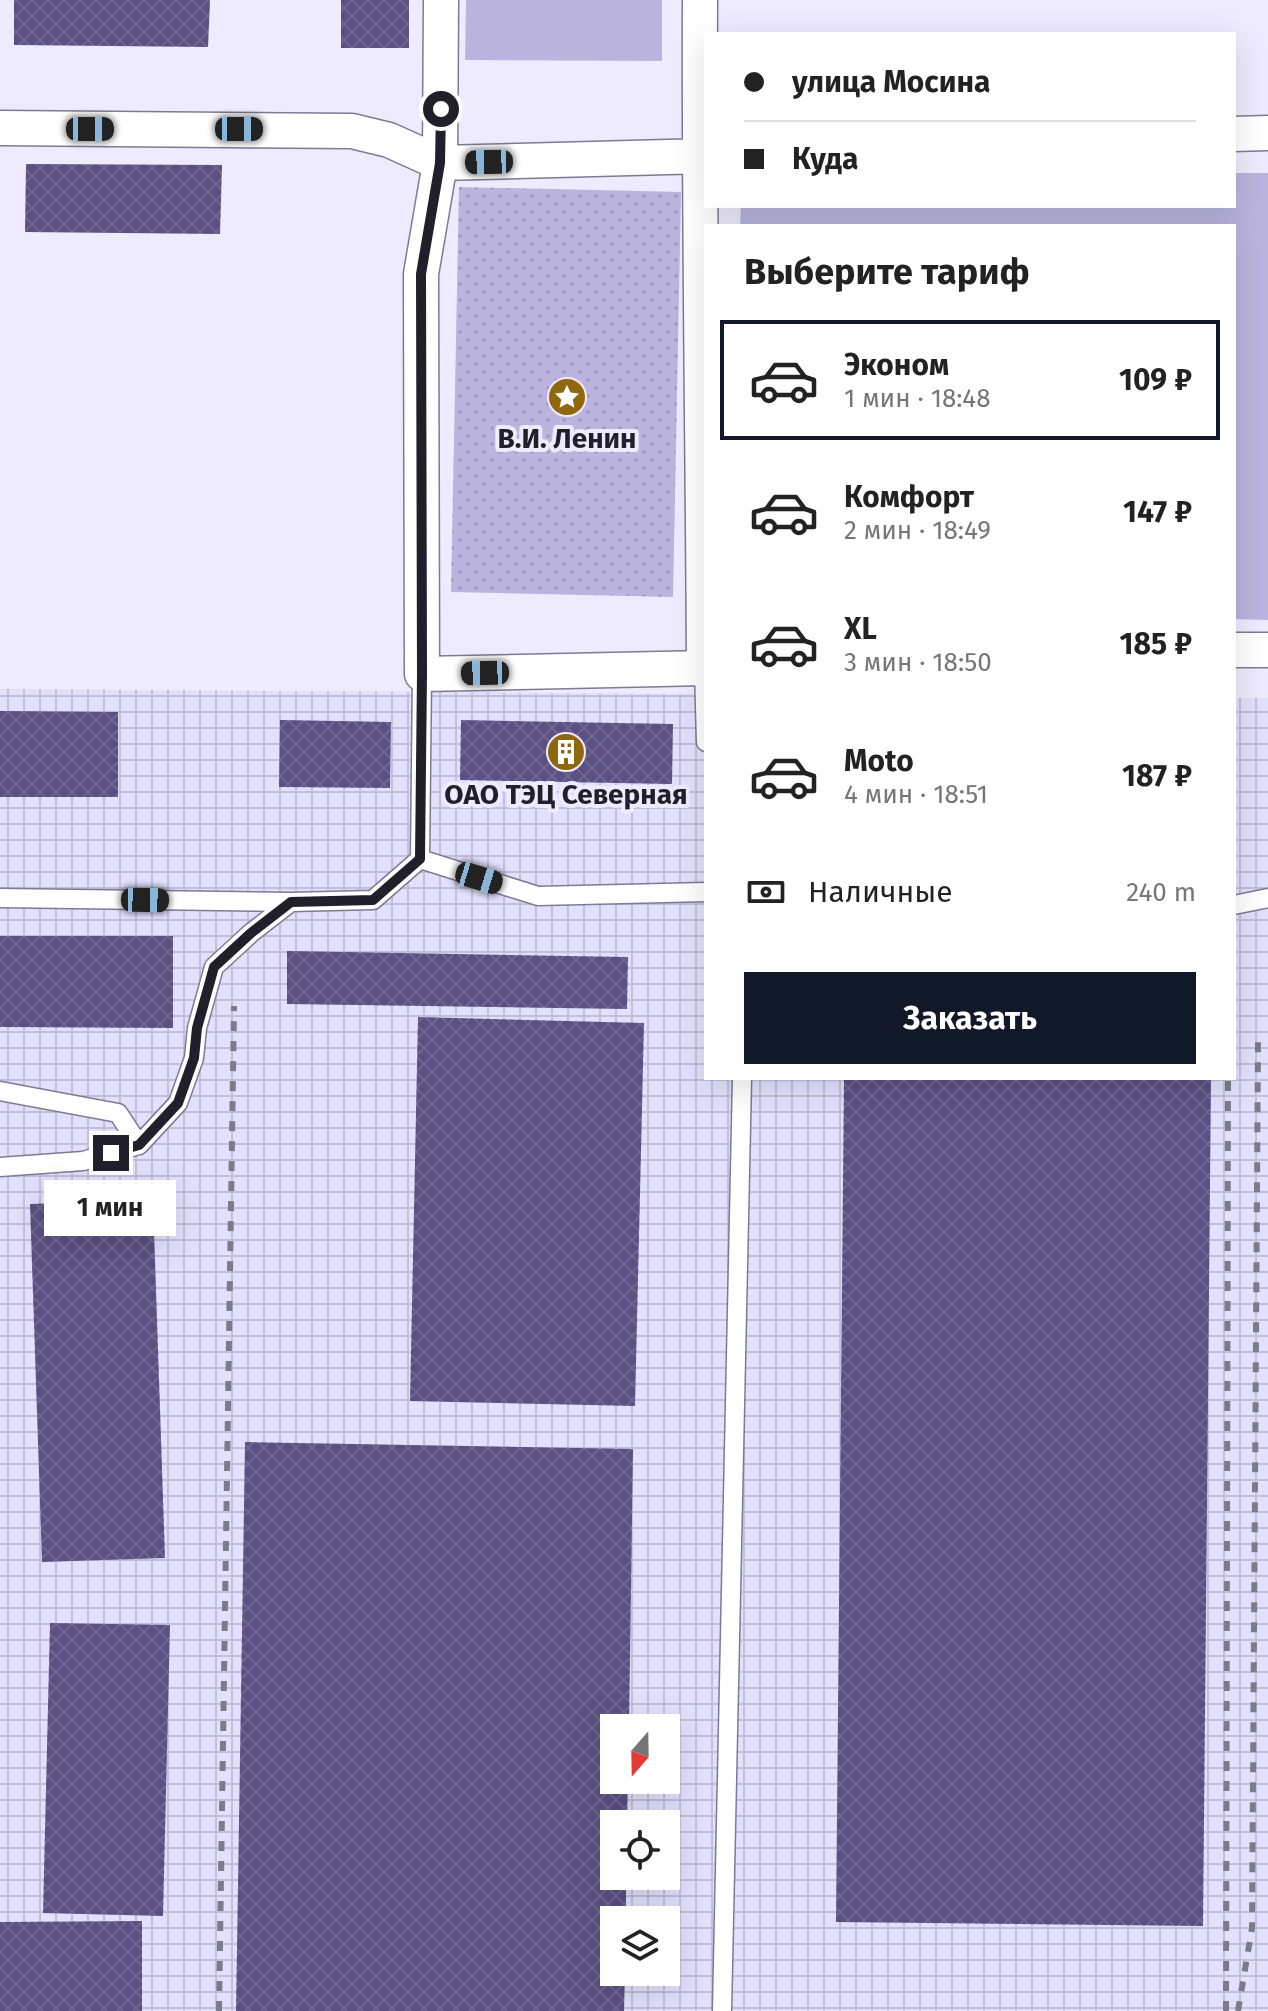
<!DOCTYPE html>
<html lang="ru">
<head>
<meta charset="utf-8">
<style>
  :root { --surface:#fff; --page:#f2f2f2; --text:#222; --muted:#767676; --line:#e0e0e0; --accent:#111827 }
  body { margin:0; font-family:"Fira Sans",sans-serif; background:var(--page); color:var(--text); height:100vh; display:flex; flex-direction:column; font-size:30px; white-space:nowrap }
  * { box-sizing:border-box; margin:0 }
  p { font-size:26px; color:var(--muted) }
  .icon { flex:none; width:44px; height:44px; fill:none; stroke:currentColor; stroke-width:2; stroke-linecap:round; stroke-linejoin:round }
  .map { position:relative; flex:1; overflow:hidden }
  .sheet { position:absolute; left:704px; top:224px; width:532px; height:856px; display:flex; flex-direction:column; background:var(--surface); border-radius:0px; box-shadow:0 8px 32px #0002 }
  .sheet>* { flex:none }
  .top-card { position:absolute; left:704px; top:32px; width:532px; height:176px; border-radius:0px; box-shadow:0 8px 32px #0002; display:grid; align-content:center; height:176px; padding:0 40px; background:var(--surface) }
  .needle { width:52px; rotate:200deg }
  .fabs { position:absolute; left:600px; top:1714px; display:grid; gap:16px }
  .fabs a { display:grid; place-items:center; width:80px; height:80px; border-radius:0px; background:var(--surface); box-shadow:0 8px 32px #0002; font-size:40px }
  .end { position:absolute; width:36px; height:36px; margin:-18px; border:10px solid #211f2a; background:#fff; box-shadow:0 0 0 4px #fff }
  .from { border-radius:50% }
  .bubble { position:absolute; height:56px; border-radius:0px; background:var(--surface); box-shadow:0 8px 32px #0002; font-size:26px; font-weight:700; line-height:56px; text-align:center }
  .car { position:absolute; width:24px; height:48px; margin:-24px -12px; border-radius:10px; box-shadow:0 0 6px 2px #0007; background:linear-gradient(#222 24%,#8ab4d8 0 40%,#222 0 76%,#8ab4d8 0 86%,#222 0) }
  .top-card b { display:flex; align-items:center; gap:28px; height:76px; font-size:30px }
  .top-card b+b { border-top:2px solid var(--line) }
  .top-card i { width:20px; height:20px; background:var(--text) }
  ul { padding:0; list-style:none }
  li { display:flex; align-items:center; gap:24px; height:120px; margin:0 16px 12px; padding:0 24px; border:4px solid transparent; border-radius:0px }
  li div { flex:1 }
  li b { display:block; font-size:30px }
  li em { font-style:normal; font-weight:700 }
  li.selected { border-color:var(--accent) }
  li>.icon { width:72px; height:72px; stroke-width:1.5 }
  h2 { padding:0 40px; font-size:36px; line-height:96px }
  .pay { display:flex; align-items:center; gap:20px; height:88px; padding:0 40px; font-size:30px }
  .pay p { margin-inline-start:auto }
  .cta { display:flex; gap:16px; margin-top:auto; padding:16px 40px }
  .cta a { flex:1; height:92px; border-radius:0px; background:var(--accent); color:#fff; font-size:32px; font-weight:700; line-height:92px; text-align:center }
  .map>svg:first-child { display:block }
</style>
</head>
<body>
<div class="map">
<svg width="1268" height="2011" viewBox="0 0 1268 2011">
  <defs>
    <pattern id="industrial-grid" width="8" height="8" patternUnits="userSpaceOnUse" patternTransform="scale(2)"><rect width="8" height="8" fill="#e3e0fd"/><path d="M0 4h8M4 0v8" fill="none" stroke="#c2c0d9"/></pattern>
    <pattern id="grass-dots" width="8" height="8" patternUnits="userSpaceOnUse" patternTransform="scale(2)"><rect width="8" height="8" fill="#bab4de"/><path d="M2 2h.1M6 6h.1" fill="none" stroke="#a09abf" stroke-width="1.8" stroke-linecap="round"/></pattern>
    <pattern id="building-cross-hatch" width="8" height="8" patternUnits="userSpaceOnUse" patternTransform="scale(2)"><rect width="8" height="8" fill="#5a5083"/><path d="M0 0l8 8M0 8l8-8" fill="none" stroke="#6e668f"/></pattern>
  </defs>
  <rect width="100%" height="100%" fill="#edebfd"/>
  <path fill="url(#industrial-grid)" fill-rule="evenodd" d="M 0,689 L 706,694 L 706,1078 L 1234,1078 L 1234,698 L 1268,698 L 1268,2011 L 0,2011 ZM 614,1728 L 666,1728 L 666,1780 L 614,1780 ZM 614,1824 L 666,1824 L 666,1876 L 614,1876 ZM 614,1920 L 666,1920 L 666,1972 L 614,1972 Z"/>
  <path fill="url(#grass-dots)" d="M 459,187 L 681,192 L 673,597 L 451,592 Z"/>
  <path fill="#bab4de" d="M 466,0 L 662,0 L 662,61 L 465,60 Z
    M 1234,173 L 1268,173 L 1268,620 L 1234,619 L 1234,226 L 740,226 L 741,206 L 1234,206 Z"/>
  <path fill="url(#building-cross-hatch)" d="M 14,0 L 210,0 L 208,47 L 14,45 Z
    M 341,0 L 409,0 L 409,48 L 341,48 Z
    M 26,164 L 222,165 L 220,234 L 25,232 Z
    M 0,711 L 118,712 L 118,797 L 0,797 Z
    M 280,720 L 391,722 L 390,788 L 279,787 Z
    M 461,720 L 673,724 L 672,784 L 460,780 Z
    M 0,936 L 173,936 L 173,1028 L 0,1027 Z
    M 287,951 L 628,957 L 627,1009 L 287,1004 Z
    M 418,1017 L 644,1023 L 635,1406 L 410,1401 Z
    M 844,1078 L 1211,1078 L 1203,1926 L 836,1922 Z
    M 153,1200 L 165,1558 L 42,1562 L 30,1204 Z
    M 245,1442 L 633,1449 L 629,1728 L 614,1728 L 614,1780 L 628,1780 L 627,1824 L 614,1824 L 614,1876 L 626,1876 L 626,1920 L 614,1920 L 614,1972 L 625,1972 L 624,2011 L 236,2011 Z
    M 50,1623 L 170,1625 L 163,1916 L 43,1913 Z
    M 142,1921 L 142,2011 L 0,2011 L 0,1922 Z"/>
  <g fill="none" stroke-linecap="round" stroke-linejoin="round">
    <g stroke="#7d7a94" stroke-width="21">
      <path id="service" d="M 704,668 L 706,742
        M 420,859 L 422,674
        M 0,898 L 291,902 L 373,900 L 420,859 L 538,896 L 706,892
        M 1234,905 L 1268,898
        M 0,1091 L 118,1113 L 139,1145 L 83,1161 L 0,1167
        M 139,1145 L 178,1103 L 194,1058 L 197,1028 L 214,967 L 251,933 L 291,902
        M 722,2011 L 742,1078"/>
    </g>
    <g stroke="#7d7a94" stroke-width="37">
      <path id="minor" d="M 441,0 L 440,163 L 421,274 L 422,674 L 706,668
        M 700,0 C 699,223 703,445 704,668
        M 0,128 L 352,131 L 389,140 L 440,163 L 706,156
        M 1234,134 L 1268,133
        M 1234,650 L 1268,650"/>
    </g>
    <use href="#service" stroke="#fff" stroke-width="18"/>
    <use href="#minor" stroke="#fff" stroke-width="34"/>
    <path stroke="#7d7b89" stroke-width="6" stroke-dasharray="10 10" stroke-linecap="butt" d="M 219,2011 L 234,1006
      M 1226,2011 L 1228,1078
      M 1238,2011 L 1252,1928 L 1258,1042"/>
  </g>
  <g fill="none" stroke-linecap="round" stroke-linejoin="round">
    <path stroke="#211f2a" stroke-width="10" d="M 111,1153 L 139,1145 L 178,1103 L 194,1058 L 197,1028 L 214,967 L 251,933 L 291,902 L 373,900 L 420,859 L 422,674 L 421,274 L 440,163 L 441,109"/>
  </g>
  <defs>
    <g id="sight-disc" transform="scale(2)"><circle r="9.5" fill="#8f680d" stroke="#edebfd"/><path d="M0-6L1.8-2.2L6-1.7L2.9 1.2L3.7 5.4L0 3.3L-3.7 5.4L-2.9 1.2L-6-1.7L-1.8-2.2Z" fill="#fff"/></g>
    <g id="building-disc" transform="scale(2)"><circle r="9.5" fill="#8f680d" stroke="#edebfd"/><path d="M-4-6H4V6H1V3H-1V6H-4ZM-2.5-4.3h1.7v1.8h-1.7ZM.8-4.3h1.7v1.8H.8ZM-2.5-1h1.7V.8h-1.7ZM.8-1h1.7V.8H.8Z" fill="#fff"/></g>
  </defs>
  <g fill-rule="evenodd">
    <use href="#sight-disc" x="567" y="397"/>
    <use href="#building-disc" x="566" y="752"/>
  </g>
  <g text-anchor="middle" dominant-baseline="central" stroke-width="8" stroke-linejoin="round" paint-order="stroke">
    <g font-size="28" font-weight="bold" fill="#211f2a" stroke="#edebfd">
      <text x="567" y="438">В.И. Ленин</text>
      <text x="566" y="794">ОАО ТЭЦ Северная</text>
    </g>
  </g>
</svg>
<div class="fabs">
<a><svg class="needle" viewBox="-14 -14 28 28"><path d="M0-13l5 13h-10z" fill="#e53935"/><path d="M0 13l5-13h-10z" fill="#767676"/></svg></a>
<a><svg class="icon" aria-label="locate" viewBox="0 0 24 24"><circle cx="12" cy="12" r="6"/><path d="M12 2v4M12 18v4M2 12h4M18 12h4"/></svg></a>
<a><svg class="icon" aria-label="layers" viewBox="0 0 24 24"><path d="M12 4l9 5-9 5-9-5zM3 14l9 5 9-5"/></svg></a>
</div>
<i class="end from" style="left:441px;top:109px"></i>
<i class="end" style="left:111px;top:1153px"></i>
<div class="bubble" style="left:44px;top:1180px;width:132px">1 мин</div>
<i class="car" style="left:90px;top:129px;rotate:90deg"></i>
<i class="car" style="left:239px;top:129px;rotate:90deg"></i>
<i class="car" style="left:489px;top:162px;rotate:269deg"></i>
<i class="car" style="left:485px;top:673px;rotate:269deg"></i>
<i class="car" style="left:479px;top:878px;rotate:107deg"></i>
<i class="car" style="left:145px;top:900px;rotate:91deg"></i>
<div class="top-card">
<b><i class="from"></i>улица Мосина</b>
<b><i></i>Куда</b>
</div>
<section class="sheet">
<h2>Выберите тариф</h2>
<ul>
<li class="selected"><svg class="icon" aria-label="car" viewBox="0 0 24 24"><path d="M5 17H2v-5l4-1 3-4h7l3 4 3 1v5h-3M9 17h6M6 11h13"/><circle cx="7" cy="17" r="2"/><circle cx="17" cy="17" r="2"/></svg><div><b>Эконом</b><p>1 мин · 18:48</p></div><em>109 ₽</em></li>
<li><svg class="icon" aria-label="car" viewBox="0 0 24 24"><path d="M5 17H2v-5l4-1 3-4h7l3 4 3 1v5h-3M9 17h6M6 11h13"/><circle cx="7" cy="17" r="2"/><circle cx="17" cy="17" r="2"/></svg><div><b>Комфорт</b><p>2 мин · 18:49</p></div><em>147 ₽</em></li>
<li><svg class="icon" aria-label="car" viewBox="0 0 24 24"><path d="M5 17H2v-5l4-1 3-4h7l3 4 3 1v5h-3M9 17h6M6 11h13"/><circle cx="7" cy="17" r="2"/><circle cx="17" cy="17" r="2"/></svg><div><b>XL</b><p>3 мин · 18:50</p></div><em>185 ₽</em></li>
<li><svg class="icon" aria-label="car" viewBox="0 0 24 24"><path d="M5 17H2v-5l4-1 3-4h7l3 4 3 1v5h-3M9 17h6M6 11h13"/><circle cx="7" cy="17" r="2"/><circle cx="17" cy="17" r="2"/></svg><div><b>Moto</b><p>4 мин · 18:51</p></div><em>187 ₽</em></li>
</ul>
<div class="pay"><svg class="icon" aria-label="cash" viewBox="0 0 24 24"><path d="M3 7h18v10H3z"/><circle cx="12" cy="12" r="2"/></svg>Наличные<p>240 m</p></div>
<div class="cta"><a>Заказать</a></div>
</section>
</div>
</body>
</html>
